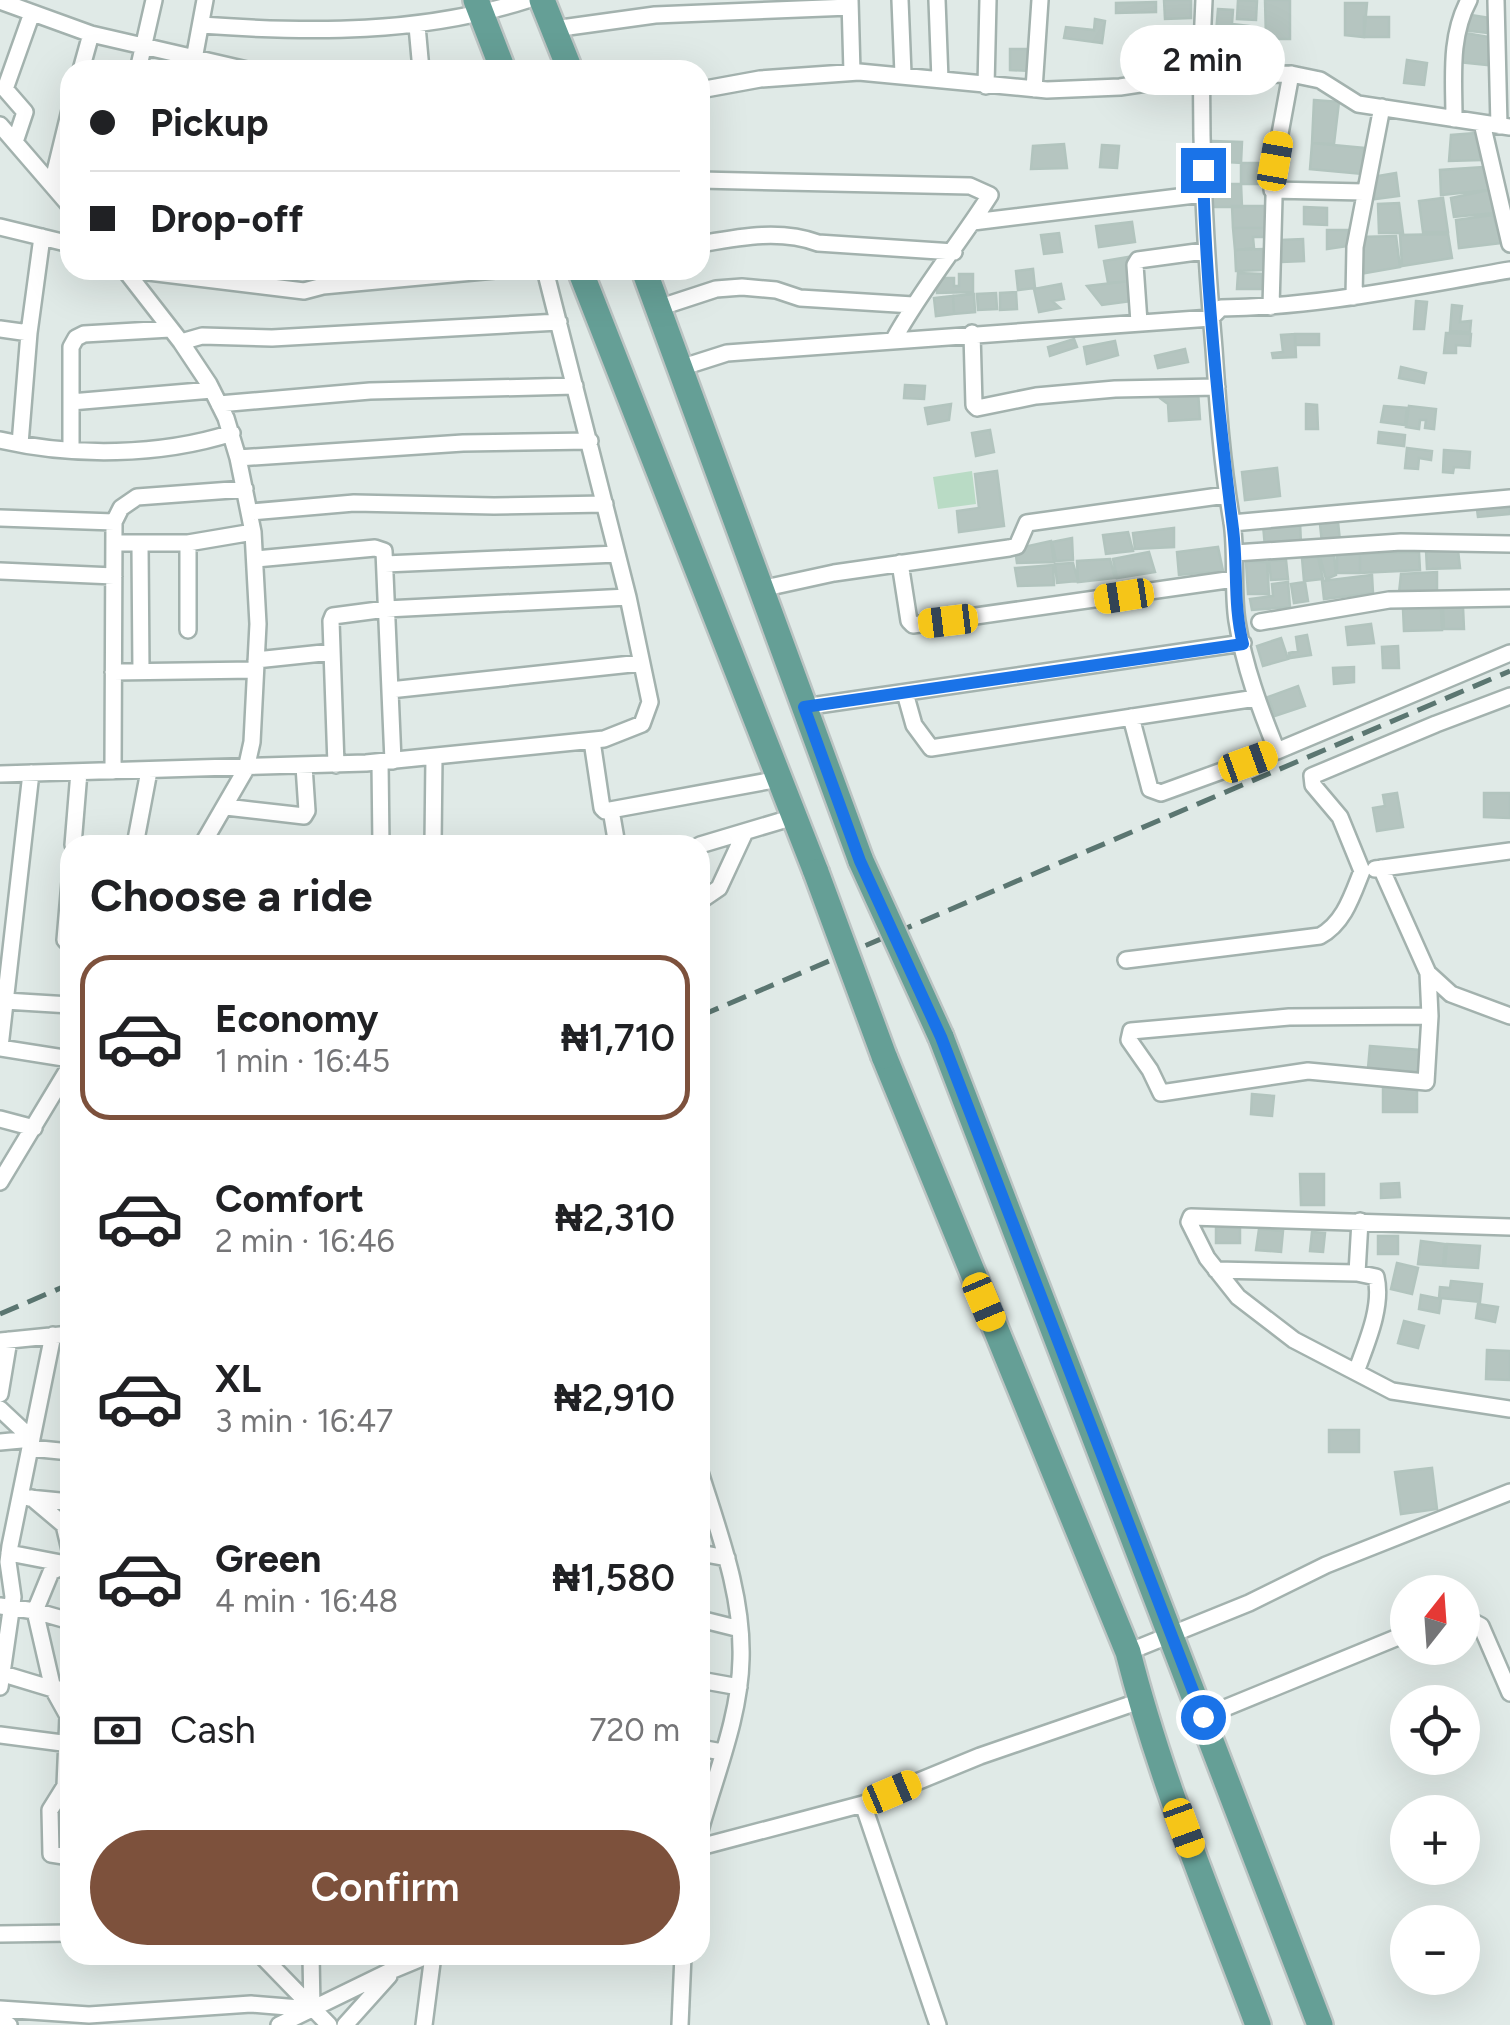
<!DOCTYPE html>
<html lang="en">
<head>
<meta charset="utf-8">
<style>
  :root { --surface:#fff; --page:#f6f6f6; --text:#202124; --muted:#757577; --line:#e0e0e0; --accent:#7d513c }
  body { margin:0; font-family:Figtree,sans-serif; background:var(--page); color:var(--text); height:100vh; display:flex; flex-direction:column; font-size:38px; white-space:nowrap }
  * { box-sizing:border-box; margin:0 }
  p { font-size:32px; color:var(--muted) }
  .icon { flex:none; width:55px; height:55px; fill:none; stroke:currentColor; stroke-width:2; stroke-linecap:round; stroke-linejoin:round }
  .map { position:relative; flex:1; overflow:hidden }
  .sheet { position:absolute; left:60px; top:835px; width:650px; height:1130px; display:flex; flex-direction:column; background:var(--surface); border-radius:30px; box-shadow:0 10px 40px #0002 }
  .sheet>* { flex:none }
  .banner { position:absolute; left:60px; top:60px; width:650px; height:220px; border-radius:30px; box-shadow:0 10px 40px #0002; display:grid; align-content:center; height:220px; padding:0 30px; background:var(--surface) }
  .needle { width:65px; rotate:17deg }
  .controls { position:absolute; left:1390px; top:1575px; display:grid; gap:20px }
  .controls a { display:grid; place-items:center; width:90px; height:90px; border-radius:50%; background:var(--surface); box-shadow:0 10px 40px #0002; font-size:50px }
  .end { position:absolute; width:45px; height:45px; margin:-22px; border:12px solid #1a73e8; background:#fff; box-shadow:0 0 0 5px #fff }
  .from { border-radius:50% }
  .bubble { position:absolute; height:70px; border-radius:35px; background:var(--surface); box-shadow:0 10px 40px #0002; font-size:32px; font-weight:600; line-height:70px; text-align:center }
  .car { position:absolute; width:30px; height:60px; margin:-30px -15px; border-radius:12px; box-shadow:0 0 8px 2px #0007; background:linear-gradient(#f5c518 24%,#345 0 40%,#f5c518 0 76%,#345 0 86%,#f5c518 0) }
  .banner b { display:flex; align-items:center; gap:35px; height:95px; font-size:38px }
  .banner b+b { border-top:2px solid var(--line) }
  .banner i { width:25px; height:25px; background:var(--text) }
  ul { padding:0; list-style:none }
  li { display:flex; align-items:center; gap:30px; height:165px; margin:0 20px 15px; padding:0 10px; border:5px solid transparent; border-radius:30px }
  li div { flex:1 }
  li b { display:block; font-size:38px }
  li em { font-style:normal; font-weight:600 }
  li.active { border-color:var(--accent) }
  li>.icon { width:90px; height:90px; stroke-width:1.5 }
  h2 { padding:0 30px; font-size:45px; line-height:120px }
  .pay { display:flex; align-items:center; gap:25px; height:110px; padding:0 30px; font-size:38px }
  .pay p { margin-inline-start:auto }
  .button { display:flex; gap:20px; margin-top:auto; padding:20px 30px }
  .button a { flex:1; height:115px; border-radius:60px; background:var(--accent); color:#fff; font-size:40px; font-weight:600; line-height:115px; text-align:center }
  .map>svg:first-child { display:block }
</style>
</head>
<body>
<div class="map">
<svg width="1510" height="2025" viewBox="0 0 1510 2025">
  <rect width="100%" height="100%" fill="#e0eae7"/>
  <path fill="#b9dbc5" d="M 972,471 L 976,504 L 938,509 L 933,477 Z"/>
  <path fill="#b5c5c0" stroke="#b2c4be" stroke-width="2.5" d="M 1164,0 L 1191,0 L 1191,18 L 1165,19 Z
    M 1238,0 L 1257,1 L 1256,20 L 1237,19 Z
    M 1265,0 L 1290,0 L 1290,39 L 1266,39 Z
    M 1156,2 L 1156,12 L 1116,13 L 1116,3 Z
    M 1345,3 L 1367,3 L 1364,37 L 1345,35 Z
    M 1218,9 L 1233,10 L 1232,24 L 1250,26 L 1249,36 L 1216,33 Z
    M 1465,14 L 1490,18 L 1489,33 L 1461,30 Z
    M 1364,17 L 1389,17 L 1389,37 L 1364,37 Z
    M 1095,19 L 1105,21 L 1102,43 L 1064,38 L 1066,27 L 1094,30 Z
    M 1459,32 L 1489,37 L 1488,65 L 1459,62 Z
    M 1010,49 L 1030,49 L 1030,71 L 1010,70 Z
    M 1407,60 L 1427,63 L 1424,85 L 1404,83 Z
    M 1314,100 L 1339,102 L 1334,144 L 1312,143 Z
    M 1475,133 L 1481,160 L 1449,161 L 1451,135 Z
    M 1212,141 L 1242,142 L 1241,163 L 1211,161 Z
    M 1312,143 L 1364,148 L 1362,174 L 1310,169 Z
    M 1064,144 L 1067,168 L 1031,169 L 1033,146 Z
    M 1102,145 L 1119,146 L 1117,168 L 1100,167 Z
    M 1241,163 L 1268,163 L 1267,184 L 1241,184 Z
    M 1483,167 L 1489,190 L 1441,195 L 1440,170 Z
    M 1396,173 L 1399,196 L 1375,199 L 1372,177 Z
    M 1212,184 L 1241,184 L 1242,207 L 1212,207 Z
    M 1489,190 L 1495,213 L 1454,217 L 1451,198 Z
    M 1443,198 L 1448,232 L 1423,232 L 1419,201 Z
    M 1399,203 L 1403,233 L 1379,233 L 1378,204 Z
    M 1232,206 L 1266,206 L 1266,228 L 1233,228 Z
    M 1304,207 L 1327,208 L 1327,225 L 1304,224 Z
    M 1493,215 L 1502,243 L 1459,248 L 1456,220 Z
    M 1132,222 L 1135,242 L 1099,247 L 1096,226 Z
    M 1233,228 L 1266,228 L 1266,237 L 1253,237 L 1254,248 L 1235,250 Z
    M 1327,230 L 1349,230 L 1348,246 L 1327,249 Z
    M 1059,233 L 1062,252 L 1044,254 L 1041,235 Z
    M 1448,234 L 1452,258 L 1402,266 L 1400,235 Z
    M 1396,236 L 1400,267 L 1360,274 L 1359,237 Z
    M 1303,239 L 1304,261 L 1282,262 L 1281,240 Z
    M 1263,249 L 1263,270 L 1236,271 L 1235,250 Z
    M 1128,257 L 1130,281 L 1108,283 L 1104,261 Z
    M 1033,269 L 1035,288 L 1018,290 L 1016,271 Z
    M 1238,273 L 1262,274 L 1262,289 L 1237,289 Z
    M 959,274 L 973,274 L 973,292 L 937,293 L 937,278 L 954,278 L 954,286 L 959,286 Z
    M 1130,281 L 1132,301 L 1102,305 L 1087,286 Z
    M 1061,284 L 1064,299 L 1052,301 L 1060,308 L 1039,312 L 1034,289 Z
    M 1016,292 L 1017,309 L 1000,310 L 1000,293 Z
    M 996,293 L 997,309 L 978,310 L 977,294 Z
    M 974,294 L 975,312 L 954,314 L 953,296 Z
    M 953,296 L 954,314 L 936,316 L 934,298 Z
    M 1416,301 L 1427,302 L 1424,329 L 1414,329 Z
    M 1452,305 L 1462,306 L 1460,322 L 1471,321 L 1470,332 L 1450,331 Z
    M 1446,333 L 1471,334 L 1470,346 L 1456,345 L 1456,353 L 1444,353 Z
    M 1295,334 L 1296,357 L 1273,358 L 1272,353 L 1283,352 L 1281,335 Z
    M 1295,334 L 1319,334 L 1319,345 L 1295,345 Z
    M 1074,339 L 1077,347 L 1050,356 L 1048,347 Z
    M 1115,341 L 1118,355 L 1087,364 L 1084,347 Z
    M 1185,349 L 1188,362 L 1158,368 L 1155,356 Z
    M 1401,367 L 1426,373 L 1424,383 L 1399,378 Z
    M 905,385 L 925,386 L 924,399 L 904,398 Z
    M 1198,391 L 1200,419 L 1169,421 L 1168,404 L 1160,398 L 1160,393 Z
    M 951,404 L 949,420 L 928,424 L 925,408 Z
    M 1306,404 L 1317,405 L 1318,429 L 1306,429 Z
    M 1384,406 L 1407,408 L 1405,425 L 1381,422 Z
    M 1409,406 L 1436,409 L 1434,429 L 1425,428 L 1426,420 L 1420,420 L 1419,429 L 1406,427 Z
    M 990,430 L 994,452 L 976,456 L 972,433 Z
    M 1379,432 L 1405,435 L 1404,446 L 1378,443 Z
    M 1407,448 L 1432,451 L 1431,460 L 1419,458 L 1418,469 L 1405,468 Z
    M 1444,450 L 1470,452 L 1469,468 L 1454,467 L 1453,473 L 1443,472 Z
    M 1277,468 L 1280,496 L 1245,500 L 1242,472 Z
    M 997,471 L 1004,526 L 959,532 L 957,511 L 979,508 L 975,474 Z
    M 1510,499 L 1510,514 L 1478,517 L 1476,502 Z
    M 1300,522 L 1301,544 L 1265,547 L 1263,525 Z
    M 1338,522 L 1340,541 L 1322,543 L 1320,524 Z
    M 1174,528 L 1174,547 L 1135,549 L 1133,533 Z
    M 1128,532 L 1133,551 L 1106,554 L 1103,535 Z
    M 1072,538 L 1073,560 L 1056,561 L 1052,542 Z
    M 1051,541 L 1054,562 L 1017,563 L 1015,549 Z
    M 1218,547 L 1223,571 L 1179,575 L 1177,552 Z
    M 1426,550 L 1458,550 L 1460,568 L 1427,569 Z
    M 1149,552 L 1155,572 L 1117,578 L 1113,559 Z
    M 1419,552 L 1420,570 L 1360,573 L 1360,554 Z
    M 1360,554 L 1360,573 L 1337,573 L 1337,555 Z
    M 1334,555 L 1336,575 L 1326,579 L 1320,557 Z
    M 1318,557 L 1323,579 L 1304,581 L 1302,558 Z
    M 1110,559 L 1115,578 L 1078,582 L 1077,561 Z
    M 1286,560 L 1288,579 L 1271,580 L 1269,561 Z
    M 1246,562 L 1267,562 L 1269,594 L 1248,594 Z
    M 1073,563 L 1078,581 L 1057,583 L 1055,564 Z
    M 1053,565 L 1054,585 L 1018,586 L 1015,568 Z
    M 1437,572 L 1437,592 L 1399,593 L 1401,574 Z
    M 1372,575 L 1373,593 L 1324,599 L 1322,581 Z
    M 1288,582 L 1290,607 L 1252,610 L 1250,599 L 1273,596 L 1272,584 Z
    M 1305,582 L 1308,601 L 1294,603 L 1291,584 Z
    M 1463,607 L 1464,629 L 1444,629 L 1443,608 Z
    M 1441,608 L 1442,630 L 1404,631 L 1403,609 Z
    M 1371,624 L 1374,643 L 1348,645 L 1346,627 Z
    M 1307,635 L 1311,655 L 1290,658 L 1289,653 L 1298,651 L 1296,637 Z
    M 1281,638 L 1288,659 L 1263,666 L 1257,646 Z
    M 1398,646 L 1399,668 L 1383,668 L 1382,647 Z
    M 1354,667 L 1354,682 L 1334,684 L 1333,668 Z
    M 1298,686 L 1305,706 L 1275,716 L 1268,697 Z
    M 1397,793 L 1403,827 L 1377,831 L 1373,808 L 1385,806 L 1383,795 Z
    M 1484,793 L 1510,793 L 1510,818 L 1484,817 Z
    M 1370,1046 L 1420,1050 L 1418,1072 L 1368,1068 Z
    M 1383,1086 L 1417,1087 L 1417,1112 L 1383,1112 Z
    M 1252,1094 L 1274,1096 L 1272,1116 L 1251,1114 Z
    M 1300,1174 L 1324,1174 L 1324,1205 L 1301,1205 Z
    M 1399,1183 L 1400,1197 L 1381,1198 L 1381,1184 Z
    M 1216,1227 L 1240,1227 L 1240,1243 L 1216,1243 Z
    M 1259,1229 L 1283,1231 L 1281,1252 L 1256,1250 Z
    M 1312,1232 L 1325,1233 L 1323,1252 L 1310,1251 Z
    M 1378,1236 L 1398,1236 L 1398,1254 L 1378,1254 Z
    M 1421,1241 L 1445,1244 L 1443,1266 L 1418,1264 Z
    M 1447,1244 L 1480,1246 L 1478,1268 L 1445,1266 Z
    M 1397,1263 L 1418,1268 L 1412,1294 L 1391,1289 Z
    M 1451,1281 L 1482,1284 L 1480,1302 L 1439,1298 L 1440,1287 L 1450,1288 Z
    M 1421,1295 L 1441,1299 L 1439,1313 L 1419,1309 Z
    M 1478,1304 L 1498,1307 L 1495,1322 L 1476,1318 Z
    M 1404,1321 L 1424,1326 L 1418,1348 L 1398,1343 Z
    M 1487,1350 L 1510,1351 L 1510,1380 L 1486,1379 Z
    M 1329,1430 L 1359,1430 L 1359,1452 L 1329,1452 Z
    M 1432,1468 L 1437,1509 L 1401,1514 L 1395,1472 Z"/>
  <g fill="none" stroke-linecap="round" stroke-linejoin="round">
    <g stroke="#a3b2ae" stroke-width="20">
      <path id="minor" d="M 850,0 L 852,72
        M 900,0 L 903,74
        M 937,0 L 940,80
        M 1204,0 C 1198,117 1204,232 1214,349 C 1218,407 1222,465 1232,522 C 1237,555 1232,588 1237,621 C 1244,666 1260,709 1277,751 L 1510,653
        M 0,1 L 91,34 L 247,70
        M 1496,1 L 1499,126
        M 201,25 C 311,33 421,34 527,0
        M 417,26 L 421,70
        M 554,29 L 655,15 L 850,7
        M 81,70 L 91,34
        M 138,70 L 154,0
        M 192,70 L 205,0
        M 986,86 L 988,0
        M 1034,89 L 1040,0
        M 700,90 L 760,79 L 859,72 L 1047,90 L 1120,87 L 1200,75 L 1291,74 L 1320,80 L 1358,104 L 1510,127
        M 1454,119 C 1454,78 1449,37 1469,0
        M 1482,123 L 1510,244
        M 0,125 L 70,206
        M 15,142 L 25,112 L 5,89 L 32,13
        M 700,180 L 970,186 L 990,195 C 959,244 922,288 894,339
        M 52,184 L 70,110
        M 1272,190 L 1364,192
        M 973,222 L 1203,194
        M 0,227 L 70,244
        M 700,244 C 740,237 780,229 818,243 L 954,252
        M 125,270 L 181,342 L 209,384 L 226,418 L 238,458 L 253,532 L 258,624 L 252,742 L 246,769 L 202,845
        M 132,270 L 304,291 L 323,286 L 495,270
        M 1354,297 L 1355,247 L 1382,107
        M 1271,307 L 1275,161 L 1291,74
        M 658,308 L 716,289 L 742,287 L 776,290 L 800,298 L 913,305
        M 1139,322 L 1135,265 L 1138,260 L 1204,251
        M 0,329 L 29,333
        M 972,333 L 974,405 L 977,408 L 1036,396 L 1115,389 L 1217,387
        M 181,342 L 202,336 L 272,338 L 559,322
        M 680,368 L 727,353 L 1211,318 L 1221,308 C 1319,307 1414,286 1510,270
        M 71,402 L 212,390
        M 219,404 L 370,391 L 575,386
        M 0,440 C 73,457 160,456 232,433
        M 20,444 L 29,333 L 42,237
        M 71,450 L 71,347 L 76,338 L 84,334 L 170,329
        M 238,458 L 463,443 L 590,441
        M 250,512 L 354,503 L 494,506 L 605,504
        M 0,518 L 114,522
        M 1232,523 L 1510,498
        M 114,543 L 188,543 L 253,532
        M 188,543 L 188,630
        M 140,545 L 141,672
        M 1235,553 L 1401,542 L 1510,544
        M 256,559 L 375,548 L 384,551 L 393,761
        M 900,563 L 909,621 L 913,625 L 1234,579
        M 385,564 L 617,554
        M 0,571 L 114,576
        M 761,589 L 834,573 L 1009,548 L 1017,546 L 1027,523 L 1226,495
        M 1260,622 L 1389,600 L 1510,598
        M 256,660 L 332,652
        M 113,672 L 255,670
        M 390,690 L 641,663
        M 905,693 L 914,725 L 931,748 L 1256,698
        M 804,707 L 1243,643
        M 1131,717 L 1150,789 L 1161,793 L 1277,751
        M 592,741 L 602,808 L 605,811 L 779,779
        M 380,762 L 381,845
        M 336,765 L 331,621 L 333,616 L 386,609 L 628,597
        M 113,771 L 114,522 L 121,508 L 137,497 L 245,489
        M 0,774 L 366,763 L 604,739 L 642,724 L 650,702 L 628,597 L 545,270
        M 226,807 L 304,816 L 307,811 L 304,766
        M 611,810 L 617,845
        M 73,845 L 79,772
        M 135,845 L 149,771
        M 433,845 L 434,757
        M 700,845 L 794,817
        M 1381,868 L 1428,973 L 1451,994 L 1510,1016
        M 1375,869 L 1510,851
        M 70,882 L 65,940 L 70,945
        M 700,901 L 719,888 L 745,832
        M 1126,960 L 1320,936 C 1344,923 1352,896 1362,871 L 1340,817 L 1313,785 L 1312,776 L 1436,724 L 1510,696
        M 1428,973 L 1430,1016 L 1426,1082 L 1308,1071 L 1161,1093 L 1150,1070 L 1129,1040 L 1131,1031 L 1289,1017 L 1430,1016
        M 5,1001 L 70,1005
        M 0,1047 L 31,773
        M 0,1048 L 70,1059
        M 0,1119 L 34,1128
        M 0,1182 L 70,1066
        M 1510,1227 L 1191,1217 L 1189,1222 L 1207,1258 L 1238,1297 L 1294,1340 L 1392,1391 L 1510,1409
        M 1216,1270 L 1357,1273 L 1376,1277 C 1383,1307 1366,1344 1356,1372
        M 1357,1273 L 1360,1221
        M 0,1341 L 70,1334
        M 0,1394 L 9,1340
        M 0,1409 L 32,1439 L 0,1442
        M 30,1448 L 70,1452
        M 700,1472 C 719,1533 743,1595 741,1659 C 740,1717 715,1776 700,1831
        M 29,1498 L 70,1502
        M 32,1498 L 64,1525 L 70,1550
        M 9,1553 L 66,1564
        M 700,1553 L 727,1558
        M 70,1563 L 51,1572 L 35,1611 L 53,1689 L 68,1716 L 65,1786 L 50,1810 L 51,1854 L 70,1857
        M 0,1606 L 35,1611 L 70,1621
        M 1462,1616 L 1481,1626 L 1510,1693
        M 700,1619 L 740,1629
        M 1128,1652 L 1249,1603 L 1326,1565 L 1510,1492
        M 0,1673 L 53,1689 L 70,1689
        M 700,1680 L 739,1687
        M 0,1687 L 13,1597 L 8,1562 L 10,1546 L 53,1335
        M 1203,1717 L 1408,1633
        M 0,1735 L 70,1744
        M 700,1748 L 722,1752
        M 863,1804 L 938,2025
        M 700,1847 L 863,1804 L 980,1756 L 1140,1701
        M 0,1934 L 70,1933
        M 261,1955 L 329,2025
        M 311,1955 L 312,2009
        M 0,2009 L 89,2015 L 251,2004 L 312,2009
        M 0,2021 L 9,2025
        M 279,2025 L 388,1972 L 429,1955
        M 345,2025 L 389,1976
        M 424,2025 L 433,1955
        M 680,2025 L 683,1955"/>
    </g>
    <g stroke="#bcc4c3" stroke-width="30">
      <path id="primary" d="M 476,0 L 503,70
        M 542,0 L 570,70
        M 580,270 L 816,872
        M 644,270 L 861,861
        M 941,1037 L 1320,2025
        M 884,1056 L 1128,1652 C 1160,1779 1212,1902 1258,2025"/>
    </g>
    <use href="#minor" stroke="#fff" stroke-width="15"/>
    <use href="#primary" stroke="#659f96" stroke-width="25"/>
    <path stroke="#5b7671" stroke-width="5" stroke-dasharray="20 10" stroke-linecap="butt" d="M 700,1016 L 1510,671
      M 0,1314 L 70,1284"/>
    <g stroke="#bcc4c3" stroke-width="30" stroke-linecap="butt">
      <path id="primary-bridge" d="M 861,861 L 941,1037
        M 816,872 L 884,1056"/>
    </g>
    <use href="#primary-bridge" stroke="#659f96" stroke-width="25"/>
  </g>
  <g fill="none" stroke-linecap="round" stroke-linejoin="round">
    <path stroke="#1a73e8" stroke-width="12" d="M 1203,170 C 1206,290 1218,410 1233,529 C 1238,568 1233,605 1243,644 L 804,707 L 860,861 L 941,1037 L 1203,1717"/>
  </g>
</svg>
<div class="controls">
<a><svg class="needle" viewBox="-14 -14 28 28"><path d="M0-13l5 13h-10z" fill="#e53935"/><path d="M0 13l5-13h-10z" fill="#757577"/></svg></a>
<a><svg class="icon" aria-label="locate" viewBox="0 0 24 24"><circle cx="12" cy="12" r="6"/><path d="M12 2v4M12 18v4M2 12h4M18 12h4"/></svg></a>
<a>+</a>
<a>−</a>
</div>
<i class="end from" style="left:1203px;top:1717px"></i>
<i class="end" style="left:1203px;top:170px"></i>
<div class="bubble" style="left:1120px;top:25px;width:165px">2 min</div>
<i class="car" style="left:1275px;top:161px;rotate:10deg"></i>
<i class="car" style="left:1124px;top:596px;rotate:261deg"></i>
<i class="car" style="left:948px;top:621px;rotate:263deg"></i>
<i class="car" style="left:1248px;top:762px;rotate:70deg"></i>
<i class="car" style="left:984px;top:1302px;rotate:157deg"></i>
<i class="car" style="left:892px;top:1792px;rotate:67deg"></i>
<i class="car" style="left:1184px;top:1828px;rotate:160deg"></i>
<div class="banner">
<b><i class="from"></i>Pickup</b>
<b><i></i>Drop-off</b>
</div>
<section class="sheet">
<h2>Choose a ride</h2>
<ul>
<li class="active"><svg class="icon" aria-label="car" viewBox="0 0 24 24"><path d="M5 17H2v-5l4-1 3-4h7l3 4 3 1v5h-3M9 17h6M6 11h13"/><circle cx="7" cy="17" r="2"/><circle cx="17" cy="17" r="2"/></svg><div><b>Economy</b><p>1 min · 16:45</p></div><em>₦1,710</em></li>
<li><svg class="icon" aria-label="car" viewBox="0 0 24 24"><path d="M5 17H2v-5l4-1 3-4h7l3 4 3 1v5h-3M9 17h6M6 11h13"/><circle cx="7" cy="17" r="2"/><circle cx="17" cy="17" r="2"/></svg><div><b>Comfort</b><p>2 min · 16:46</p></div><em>₦2,310</em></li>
<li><svg class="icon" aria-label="car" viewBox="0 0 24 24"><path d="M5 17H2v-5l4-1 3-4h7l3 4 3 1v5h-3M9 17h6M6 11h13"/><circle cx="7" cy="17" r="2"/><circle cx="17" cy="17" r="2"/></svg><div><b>XL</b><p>3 min · 16:47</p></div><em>₦2,910</em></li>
<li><svg class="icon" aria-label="car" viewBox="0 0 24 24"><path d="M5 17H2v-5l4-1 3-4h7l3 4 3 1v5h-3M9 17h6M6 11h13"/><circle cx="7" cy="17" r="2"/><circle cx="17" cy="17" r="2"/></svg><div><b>Green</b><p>4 min · 16:48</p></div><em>₦1,580</em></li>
</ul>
<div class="pay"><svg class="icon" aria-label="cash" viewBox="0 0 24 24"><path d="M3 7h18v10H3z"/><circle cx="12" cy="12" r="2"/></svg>Cash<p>720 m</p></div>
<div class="button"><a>Confirm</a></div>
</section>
</div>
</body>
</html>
